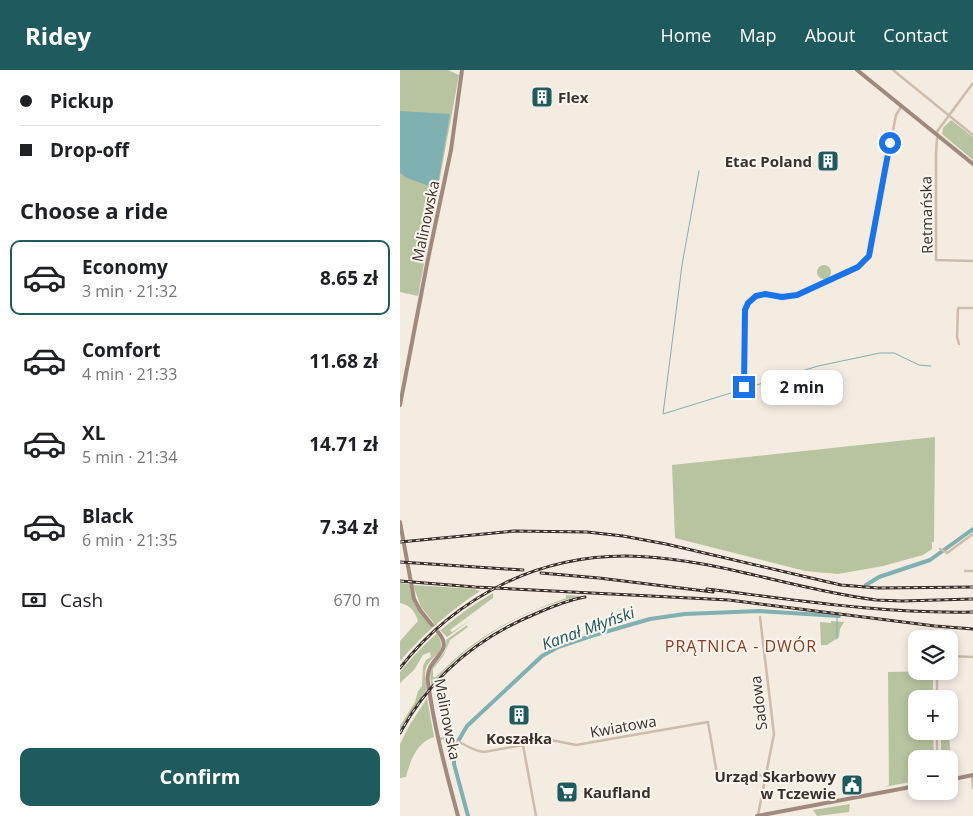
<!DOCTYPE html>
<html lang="en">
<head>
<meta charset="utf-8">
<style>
  :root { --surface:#fff; --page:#f2f2f2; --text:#202124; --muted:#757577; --line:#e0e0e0; --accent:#1f5a5e }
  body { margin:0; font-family:"Open Sans",sans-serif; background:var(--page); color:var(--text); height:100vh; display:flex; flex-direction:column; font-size:19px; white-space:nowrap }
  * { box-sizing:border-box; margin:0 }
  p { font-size:16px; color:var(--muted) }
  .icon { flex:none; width:28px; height:28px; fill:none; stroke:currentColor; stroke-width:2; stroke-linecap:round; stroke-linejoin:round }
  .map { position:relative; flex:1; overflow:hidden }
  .drawer { display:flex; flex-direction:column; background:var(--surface); width:400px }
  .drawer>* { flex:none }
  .top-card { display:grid; align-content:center; height:110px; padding:0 20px; background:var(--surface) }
  .controls { position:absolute; left:508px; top:560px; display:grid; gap:10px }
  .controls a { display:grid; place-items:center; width:50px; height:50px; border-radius:10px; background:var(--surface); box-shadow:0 2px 8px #0003; font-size:25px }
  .end { position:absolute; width:22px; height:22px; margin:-11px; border:6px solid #1a73e8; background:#fff; box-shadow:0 0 0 2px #fff }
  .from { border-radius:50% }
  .bubble { position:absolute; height:35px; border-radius:10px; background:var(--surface); box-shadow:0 2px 8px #0003; font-size:16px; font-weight:700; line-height:35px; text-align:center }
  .top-card b { display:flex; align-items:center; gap:18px; height:48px; font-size:19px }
  .top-card b+b { border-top:1px solid var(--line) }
  .top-card i { width:12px; height:12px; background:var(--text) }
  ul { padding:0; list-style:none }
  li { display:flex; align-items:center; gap:15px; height:75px; margin:0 10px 8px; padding:0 10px; border:2px solid transparent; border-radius:10px }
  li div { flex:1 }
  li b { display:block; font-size:19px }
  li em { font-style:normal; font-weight:700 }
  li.selected { border-color:var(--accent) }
  li>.icon { width:45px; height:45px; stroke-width:1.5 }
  h2 { padding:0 20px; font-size:22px; line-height:60px }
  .pay { display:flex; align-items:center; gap:12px; height:55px; padding:0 20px; font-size:19px }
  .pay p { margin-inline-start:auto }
  .action { display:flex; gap:10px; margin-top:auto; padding:10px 20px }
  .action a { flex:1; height:58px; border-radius:10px; background:var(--accent); color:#fff; font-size:20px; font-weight:700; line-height:58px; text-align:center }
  header { display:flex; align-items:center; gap:30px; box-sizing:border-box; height:70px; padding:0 25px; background:var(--accent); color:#fff }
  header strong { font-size:24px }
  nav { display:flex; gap:28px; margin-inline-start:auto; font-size:18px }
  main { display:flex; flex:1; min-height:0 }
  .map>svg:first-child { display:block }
</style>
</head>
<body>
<header>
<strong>Ridey</strong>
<nav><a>Home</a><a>Map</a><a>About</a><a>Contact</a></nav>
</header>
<main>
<section class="drawer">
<div class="top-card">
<b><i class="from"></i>Pickup</b>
<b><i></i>Drop-off</b>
</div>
<h2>Choose a ride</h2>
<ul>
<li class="selected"><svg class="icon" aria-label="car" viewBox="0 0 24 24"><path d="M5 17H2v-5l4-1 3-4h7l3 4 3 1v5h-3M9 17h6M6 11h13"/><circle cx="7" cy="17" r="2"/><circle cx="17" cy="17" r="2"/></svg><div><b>Economy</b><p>3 min · 21:32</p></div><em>8.65 zł</em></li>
<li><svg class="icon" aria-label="car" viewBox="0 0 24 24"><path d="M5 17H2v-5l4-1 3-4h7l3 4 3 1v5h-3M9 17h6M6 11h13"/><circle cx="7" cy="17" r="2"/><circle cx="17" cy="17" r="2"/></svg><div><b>Comfort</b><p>4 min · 21:33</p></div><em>11.68 zł</em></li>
<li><svg class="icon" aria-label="car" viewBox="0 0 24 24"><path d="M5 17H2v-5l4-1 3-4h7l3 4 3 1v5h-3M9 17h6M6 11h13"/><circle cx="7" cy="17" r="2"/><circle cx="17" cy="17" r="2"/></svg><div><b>XL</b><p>5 min · 21:34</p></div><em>14.71 zł</em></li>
<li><svg class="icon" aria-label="car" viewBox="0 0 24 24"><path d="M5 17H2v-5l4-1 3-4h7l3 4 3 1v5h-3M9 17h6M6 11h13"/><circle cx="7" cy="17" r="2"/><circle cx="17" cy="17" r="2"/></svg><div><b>Black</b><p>6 min · 21:35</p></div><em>7.34 zł</em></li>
</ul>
<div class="pay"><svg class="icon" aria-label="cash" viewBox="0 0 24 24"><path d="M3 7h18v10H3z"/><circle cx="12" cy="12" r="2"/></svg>Cash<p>670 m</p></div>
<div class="action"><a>Confirm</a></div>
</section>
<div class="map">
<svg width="573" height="746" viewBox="0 0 573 746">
  <rect width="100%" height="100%" fill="#f4ebe1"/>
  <path fill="#b8c4a0" d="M 0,0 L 48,0 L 59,5 L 18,226 L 0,222 Z
    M 551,50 L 573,67 L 573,90 L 542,64 L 543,58 Z
    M417 202a7 7 0 1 1 14 0a7 7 0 1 1-14 0Z
    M 535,367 L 534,472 L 532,472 L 532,479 L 523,485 L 483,496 L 438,504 L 405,501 L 275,468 L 272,395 Z
    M 0,513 L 9,514 L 16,537 L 31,556 L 34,553 L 21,537 L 13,515 L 74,519 L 80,521 C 50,541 24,563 0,591 L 0,571 L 18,551 C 15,541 10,535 0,533 Z
    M 93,523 L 93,528 L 50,560 L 52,562 L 72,549 L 47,567 L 40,560 L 37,563 C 49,584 33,582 26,598 C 24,605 26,612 27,619 L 0,659 L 0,656 L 15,632 L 18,621 L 22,616 L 23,596 L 26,590 L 31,587 L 30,582 L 23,585 L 14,600 L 0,613 L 0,602 C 27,569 57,544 93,523 Z
    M 166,525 L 182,526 C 126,537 68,571 31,615 C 31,609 29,603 32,598 C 38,587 49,584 46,570 L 67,555 L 68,557 L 50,570 L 44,585 L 33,599 L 33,607 L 36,607 C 76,566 113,547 166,528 Z
    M 431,551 L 444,552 L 440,559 L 439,567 L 427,575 L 421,575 L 420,552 L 431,553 Z
    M 533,601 L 533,629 L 516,629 L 516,661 L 533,661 L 534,689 L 516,689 L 516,711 L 484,717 L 489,715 L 488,602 Z
    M 27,628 L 34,667 C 17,672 10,691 6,707 L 0,708 L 0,674 L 9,656 Z
    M 541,667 L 544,667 L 549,669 L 551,683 L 550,685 L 544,687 L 544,689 L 541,689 Z
    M 450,734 L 449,742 L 417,746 L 413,740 Z"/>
  <path fill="#7fb0b2" d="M 0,41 L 50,44 L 38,113 L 32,117 L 7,108 L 0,103 Z"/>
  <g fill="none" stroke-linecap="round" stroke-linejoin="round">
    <path stroke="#7fb0b2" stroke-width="1" d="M 299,101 L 282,195 L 263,344 L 418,296 L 480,283 L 494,283 L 519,295 L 531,296
      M 437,569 L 437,547"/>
    <path stroke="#7fb0b2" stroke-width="4" d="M 466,515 L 479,507 L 530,490 L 573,459
      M 68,746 L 54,694 L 54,684 L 57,673 L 67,656 L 142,586 L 158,577 L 191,566 L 250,549 L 285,544 L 359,541 L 439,546"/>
    <path stroke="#cdbbac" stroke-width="2.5" d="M 493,0 L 573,65
      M 536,63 L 573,13
      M 539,66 L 537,69 L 536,83 L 536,190 L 573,191
      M 559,274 L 557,267 L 558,238 L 573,238
      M 344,317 L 345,241 L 350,231 L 356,226 L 365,224 L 383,227 L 397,225 L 458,197 L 469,186 L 496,45 L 501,37
      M 540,479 L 546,482
      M 547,483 L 573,464
      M 565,501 L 573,501
      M 549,586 L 573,587
      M 537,629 L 537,601
      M 537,661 L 537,689
      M 39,669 C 57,665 68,681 84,682 L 151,670 L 176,675 L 308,652 L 318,710 L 349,704 L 366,706
      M 123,675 L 136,746
      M 572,705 L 573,718
      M 358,745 L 374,664 L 360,547"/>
    <path stroke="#a18a7d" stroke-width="4" d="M 457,0 L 573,94
      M 0,335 L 27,194 L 51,80 L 62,0
      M 0,452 L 14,529 L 20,540 L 32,555
      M 38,562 C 57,584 24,587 28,612 C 34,657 46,702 58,746
      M 549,710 L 573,705
      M 357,746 L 516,716"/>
    <g stroke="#3b302b" stroke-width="3">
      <path id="rail" d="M 0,472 L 114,461 L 187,462 L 223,466 L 266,474 L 441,515 L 478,518 L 573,517
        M 0,492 L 123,500
        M 141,503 L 199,508 L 313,522
        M 0,511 L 75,517 L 329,530 L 535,556 L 573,559
        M 307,519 C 396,530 483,544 573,542
        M 0,598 C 28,562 64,533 105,513 C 235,451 346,513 476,530 L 502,531 L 573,529
        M 0,663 C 30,608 77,568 135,544 C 151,537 168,530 185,527"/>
    </g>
    <use href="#rail" stroke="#fbf5ee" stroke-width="1" stroke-dasharray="4" stroke-linecap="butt"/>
  </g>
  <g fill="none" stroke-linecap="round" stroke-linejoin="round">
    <path stroke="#1a73e8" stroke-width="6" d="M 344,317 L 345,240 L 348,233 L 356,226 L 365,224 L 382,227 L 397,225 L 458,197 L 469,186 L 490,73"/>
  </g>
  <defs>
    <g id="building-square" transform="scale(1.125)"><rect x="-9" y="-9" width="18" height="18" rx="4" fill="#1f5a5e" stroke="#fbf5ee"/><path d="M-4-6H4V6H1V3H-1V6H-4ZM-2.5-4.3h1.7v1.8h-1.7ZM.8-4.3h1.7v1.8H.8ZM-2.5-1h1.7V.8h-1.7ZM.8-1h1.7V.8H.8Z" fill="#fff"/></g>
    <g id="civic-square" transform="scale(1.125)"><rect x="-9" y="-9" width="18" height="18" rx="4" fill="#1f5a5e" stroke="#fbf5ee"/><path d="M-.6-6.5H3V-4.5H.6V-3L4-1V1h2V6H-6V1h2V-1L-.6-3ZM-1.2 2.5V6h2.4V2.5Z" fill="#fff"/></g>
    <g id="supermarket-square" transform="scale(1.125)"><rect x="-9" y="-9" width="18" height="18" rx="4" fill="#1f5a5e" stroke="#fbf5ee"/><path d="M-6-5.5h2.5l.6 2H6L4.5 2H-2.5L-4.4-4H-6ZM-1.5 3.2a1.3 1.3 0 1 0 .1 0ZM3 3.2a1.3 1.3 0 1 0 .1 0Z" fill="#fff"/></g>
  </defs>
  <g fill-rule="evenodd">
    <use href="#building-square" x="142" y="27"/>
    <use href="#building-square" x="428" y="91"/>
    <use href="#building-square" x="119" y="645"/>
    <use href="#civic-square" x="452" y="715"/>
    <use href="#supermarket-square" x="167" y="722"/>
  </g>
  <g text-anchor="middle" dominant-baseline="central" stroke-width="4" stroke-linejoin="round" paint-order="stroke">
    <g font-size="15" font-weight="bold" fill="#3b302b" stroke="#fbf5ee" text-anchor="start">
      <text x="158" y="27">Flex</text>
      <text x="412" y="91" text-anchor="end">Etac Poland</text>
      <text x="119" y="668" text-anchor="middle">Koszałka</text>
      <text x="436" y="706" text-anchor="end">Urząd Skarbowy<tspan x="436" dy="17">w Tczewie</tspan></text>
      <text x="183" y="722">Kaufland</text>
    </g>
    <g font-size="15" fill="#3b302b" stroke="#fbf5ee">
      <text transform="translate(526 145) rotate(-91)">Retmańska</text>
      <text transform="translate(25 151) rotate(-78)">Malinowska</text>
      <text transform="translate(358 633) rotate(-97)">Sadowa</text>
      <text transform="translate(48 649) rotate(79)">Malinowska</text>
      <text transform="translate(223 656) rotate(-10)">Kwiatowa</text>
    </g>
    <g font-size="16" font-style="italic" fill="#1f5a5e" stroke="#fbf5ee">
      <text transform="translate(188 558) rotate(-20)">Kanał Młyński</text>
    </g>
    <g font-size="16" letter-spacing="1" fill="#8c3b22" stroke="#fbf5ee">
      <text x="341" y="576">PRĄTNICA - DWÓR</text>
    </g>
  </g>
</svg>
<div class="controls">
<a><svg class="icon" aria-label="layers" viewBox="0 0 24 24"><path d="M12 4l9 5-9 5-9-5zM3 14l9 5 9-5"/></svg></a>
<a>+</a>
<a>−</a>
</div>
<i class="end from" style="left:490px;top:73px"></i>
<i class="end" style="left:344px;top:317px"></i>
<div class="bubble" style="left:361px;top:300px;width:82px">2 min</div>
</div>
</main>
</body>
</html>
